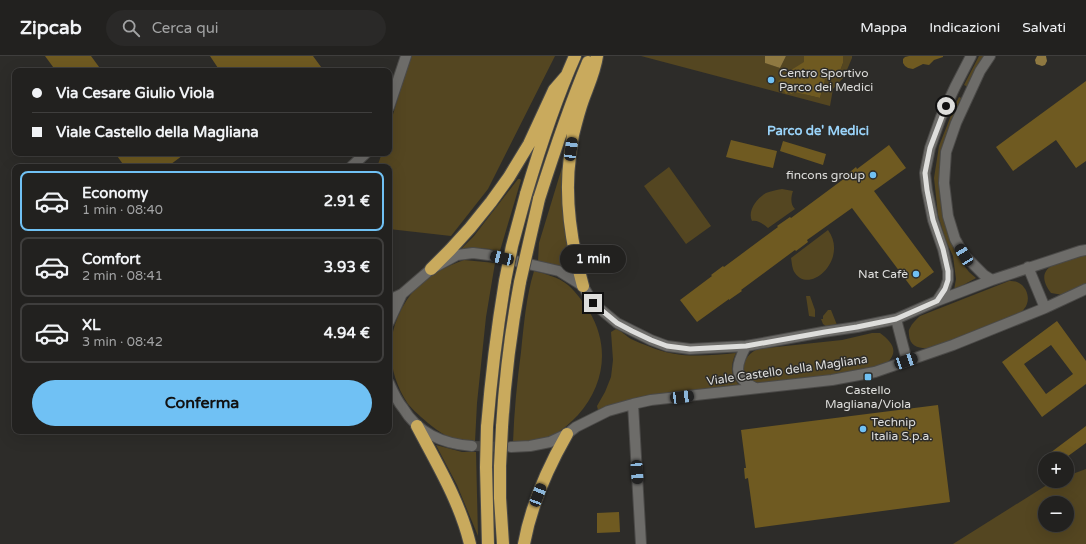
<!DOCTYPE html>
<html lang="it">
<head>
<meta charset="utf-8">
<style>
  :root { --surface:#22211f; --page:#2a2928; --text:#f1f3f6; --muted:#a2a3a4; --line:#3f3e3d; --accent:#70c1f4 }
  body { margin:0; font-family:"Varela Round",sans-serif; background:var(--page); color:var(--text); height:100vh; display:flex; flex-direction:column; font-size:15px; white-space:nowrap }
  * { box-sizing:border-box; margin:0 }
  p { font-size:13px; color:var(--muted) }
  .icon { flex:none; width:22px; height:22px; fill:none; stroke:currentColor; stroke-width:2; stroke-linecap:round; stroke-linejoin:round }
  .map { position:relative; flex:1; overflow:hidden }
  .sheet { position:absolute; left:12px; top:108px; width:380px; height:270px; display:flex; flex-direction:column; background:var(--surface); border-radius:8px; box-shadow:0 4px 16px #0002,0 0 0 1px var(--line) }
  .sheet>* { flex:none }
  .hud { position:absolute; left:12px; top:12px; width:380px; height:88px; border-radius:8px; box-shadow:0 4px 16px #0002,0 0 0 1px var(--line); display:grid; align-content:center; height:88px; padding:0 20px; background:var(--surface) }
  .buttons { position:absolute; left:1038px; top:396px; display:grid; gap:8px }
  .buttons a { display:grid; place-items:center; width:36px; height:36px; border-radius:50%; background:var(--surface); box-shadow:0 4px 16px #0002,0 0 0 1px var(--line); font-size:20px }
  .end { position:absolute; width:18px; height:18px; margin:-9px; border:5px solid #dededc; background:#111; box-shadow:0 0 0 2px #111 }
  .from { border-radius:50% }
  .bubble { position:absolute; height:28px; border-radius:14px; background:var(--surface); box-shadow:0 4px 16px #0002,0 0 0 1px var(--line); font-size:13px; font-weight:800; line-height:28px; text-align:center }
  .car { position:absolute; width:12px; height:24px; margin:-12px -6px; border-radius:5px; box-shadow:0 0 3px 1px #0007; background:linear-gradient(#222 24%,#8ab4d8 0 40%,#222 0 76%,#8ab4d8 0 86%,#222 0) }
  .hud b { display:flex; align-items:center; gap:14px; height:38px; font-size:15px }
  .hud b+b { border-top:1px solid var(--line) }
  .hud i { width:10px; height:10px; background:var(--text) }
  ul { padding:7px 0 0; list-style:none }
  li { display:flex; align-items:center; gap:12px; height:60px; margin:0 8px 6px; padding:0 12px; border:2px solid var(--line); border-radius:8px }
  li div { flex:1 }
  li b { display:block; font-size:15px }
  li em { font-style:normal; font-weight:800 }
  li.on { border-color:var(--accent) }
  li>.icon { width:36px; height:36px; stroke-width:1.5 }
  .button { display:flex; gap:8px; margin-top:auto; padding:8px 20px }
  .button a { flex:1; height:46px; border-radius:24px; background:var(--accent); color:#111; font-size:16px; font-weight:800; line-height:46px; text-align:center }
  header { display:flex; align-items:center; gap:24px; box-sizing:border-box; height:56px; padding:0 20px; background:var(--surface); border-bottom:1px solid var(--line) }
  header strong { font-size:19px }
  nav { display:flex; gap:22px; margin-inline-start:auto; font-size:14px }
  .search { width:280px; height:36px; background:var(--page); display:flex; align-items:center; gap:10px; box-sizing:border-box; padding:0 14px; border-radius:22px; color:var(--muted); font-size:15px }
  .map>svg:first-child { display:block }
</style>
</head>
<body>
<header>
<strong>Zipcab</strong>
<div class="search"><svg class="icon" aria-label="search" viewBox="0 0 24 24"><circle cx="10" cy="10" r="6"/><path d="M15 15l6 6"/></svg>Cerca qui</div>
<nav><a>Mappa</a><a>Indicazioni</a><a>Salvati</a></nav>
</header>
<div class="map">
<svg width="1086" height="488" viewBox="0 0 1086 488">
  <rect width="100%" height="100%" fill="#2d2c29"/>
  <path fill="#544621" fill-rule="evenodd" d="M 412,0 L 555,0 L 488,133 L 451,180 L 389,173 L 389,111 L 377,111 L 382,97 L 389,97 L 389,72 L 405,18 Z
    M 641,0 L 765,0 L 766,7 L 780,12 L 786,0 L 804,0 L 840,15 L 843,7 L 843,0 L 852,0 L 852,2 L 844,21 L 833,33 L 830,50 ZM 808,22 L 824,26 L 820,42 L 804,38 Z
    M 979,0 L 986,0 L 968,31 L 964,29 Z
    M 959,41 L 964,43 L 943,95 L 944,156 L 963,208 L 969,216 L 976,222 L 954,234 L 956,223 L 953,200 L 946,185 L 938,159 L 934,122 L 939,90 L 955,49 Z
    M 564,105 L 564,164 L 570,212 L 544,207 L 538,205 L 539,187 Z
    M 669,111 L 711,170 L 686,188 L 644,130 Z
    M 518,123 L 520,123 L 521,124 L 499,198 L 490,193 L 477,192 L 460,194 L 474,180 Z
    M 782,133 L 793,135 C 791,141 790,148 795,153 L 768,172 C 763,168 758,164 752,165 C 747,155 757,142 766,137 C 771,135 776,134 782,133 Z
    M 828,174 C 849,203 810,239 795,217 C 792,213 792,207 791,202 Z
    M 1079,200 L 1086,200 L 1086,228 L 1063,239 L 1051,237 C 1031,211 1060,205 1079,200 Z
    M 464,204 L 495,207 L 486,261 L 477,347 L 475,386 C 468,385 460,385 454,383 C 443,380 429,368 421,361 C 417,357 412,353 408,348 C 382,309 386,263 419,229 C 431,217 448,210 464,204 Z
    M 534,215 C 546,218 558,221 568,229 C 576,236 583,246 589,255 C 610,290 605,328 578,359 C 571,366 564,373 555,378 C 543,385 527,386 513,387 C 514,356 517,326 521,296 C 524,268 526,241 534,215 Z
    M 1009,225 C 1012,225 1016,225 1019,227 C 1028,232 1031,245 1024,253 C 1023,255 1021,256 1019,258 L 930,292 C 920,293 910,291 909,279 C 909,276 908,275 910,272 C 912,267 916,264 920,260 Z
    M 806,240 L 810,240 L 815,254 L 815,261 L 809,260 Z
    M 828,254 L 831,254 L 837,269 L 827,271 L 823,268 L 821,263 L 823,263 L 823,260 Z
    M 616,273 C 622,275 626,280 631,283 C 637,286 643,288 648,290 C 677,303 706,300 736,297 C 730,310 730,319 740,330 L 643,342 L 618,347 L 601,354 L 598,354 L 597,350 L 605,336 L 611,321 L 613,304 L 611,276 Z
    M 872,277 L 880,277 C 891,285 900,295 887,307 C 881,311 873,312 866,313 C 831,321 795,324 759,328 C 755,327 751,325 748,322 C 738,311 747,297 758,293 L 842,284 Z
    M 436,389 L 462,396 L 476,396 L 478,480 L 457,429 Z
    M 1086,413 L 1086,488 L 953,488 L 1050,427 L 1056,425 L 1067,425 L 1067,420 ZM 1045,447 L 1067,447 L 1067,469 L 1045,469 Z"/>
  <path fill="#8f7941" d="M 765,0 L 786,0 L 780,12 L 765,7 Z
    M 1037,0 L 1046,0 L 1047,5 L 1045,9 L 1042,10 L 1036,8 L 1035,4 Z"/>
  <path fill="#6f5a21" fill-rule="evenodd" d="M 45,0 L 91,0 L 102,15 L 56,15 Z
    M 210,0 L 313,0 L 324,15 L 220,15 Z
    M 804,0 L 843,0 L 843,7 L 840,15 L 833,21 L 825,23 L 820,42 L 795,36 L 791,38 L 789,36 L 786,38 L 778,25 L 789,18 L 788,16 L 804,6 Z
    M 909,0 L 943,0 L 943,1 L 934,4 L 929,9 L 923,8 L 913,13 L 908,12 L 905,10 L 903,7 L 903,3 L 905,1 Z
    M 1086,25 L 1086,105 L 1076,112 L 1056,84 L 1013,115 L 996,91 Z
    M 731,84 L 777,95 L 773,112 L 726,101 Z
    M 783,85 L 826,98 L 823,109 L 780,95 Z
    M 889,89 L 906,112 L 874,135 L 934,216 L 912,232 L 852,152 L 807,184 L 808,186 L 796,195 L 795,194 L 741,234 L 742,235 L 729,244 L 729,243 L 697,266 L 680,244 L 712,220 L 711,219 L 723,210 L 724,211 L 778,171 L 777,170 L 790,161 L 791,162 L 845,122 L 844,121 L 856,111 L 857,113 Z
    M 115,97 L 186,97 L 167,111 L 125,111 Z
    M 1057,265 L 1086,305 L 1086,328 L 1042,361 L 1002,306 ZM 1051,289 L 1073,318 L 1046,338 L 1024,308 Z
    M 938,349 L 950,446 L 755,472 L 748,422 L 745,423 L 744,412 L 746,412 L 741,374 Z
    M 1086,370 L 1086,387 L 1064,403 L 1042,403 Z
    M 619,456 L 620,476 L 597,477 L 597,457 Z"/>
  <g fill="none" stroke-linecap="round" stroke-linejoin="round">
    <path stroke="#484744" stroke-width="10" stroke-dasharray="10 5" stroke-linecap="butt" d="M 472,390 L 508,391"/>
    <g stroke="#4a4947" stroke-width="12">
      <path id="minor" d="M 990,0 L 980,15 L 956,67 L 946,96 L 944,127 L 948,160 L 955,183 L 964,199 L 984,219 L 992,224
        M 389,51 L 406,0
        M 351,111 L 366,97
        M 1028,211 L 1045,252
        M 389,244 L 402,238
        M 937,245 L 945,233 L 948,224 L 948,215 L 943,193 L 933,164 L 927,134 L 925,117 L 930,92 L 941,61 L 955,31 L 971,0
        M 896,263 L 907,305
        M 389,266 L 402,238 L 431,213 L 457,199 L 473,197 L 489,199 L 559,215 L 583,230 L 593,247 L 617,267 L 651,284 L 667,290 L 690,293 L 746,290 L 823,276 L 857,271 L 896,263 L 937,245 L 992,224 L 1080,195 L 1086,194
        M 746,290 C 736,309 732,321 755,332
        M 389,327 C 393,336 397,345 403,352 C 418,377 444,388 472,390
        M 633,348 L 641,488
        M 511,391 L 530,390 L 550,386 L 567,378 L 576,371 L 608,355 L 633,348 L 651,344 L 832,324 L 875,316 L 953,289 L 1045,252 L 1086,233"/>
    </g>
    <g stroke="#4a4947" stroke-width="14">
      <path id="highway" d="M 526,138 C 540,91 555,45 575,0
        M 539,143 C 554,96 569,51 588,6
        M 431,213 L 450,194 L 470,172 L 491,146 L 509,121 L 529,88 L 554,34 L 567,19
        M 583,230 C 571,187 564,144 570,100 C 571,93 572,86 573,79 C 576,67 579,55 583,44 C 588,30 595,15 597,0
        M 417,370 C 437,408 460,446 470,488
        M 487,371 C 491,322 497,273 505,225
        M 502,371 C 505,322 511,274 520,226
        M 500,410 L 500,442 L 503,488
        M 486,411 L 488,488
        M 524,488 C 531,449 547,413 567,378"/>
    </g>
    <use href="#minor" stroke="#6d6c69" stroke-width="10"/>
    <use href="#highway" stroke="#c9aa5d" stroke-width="12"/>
    <g stroke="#4a4947" stroke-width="14" stroke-linecap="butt">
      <path id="highway-bridge" d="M 505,225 L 512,190 L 526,138
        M 520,226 L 539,143
        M 500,410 L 502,371
        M 486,411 L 487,371"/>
    </g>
    <use href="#highway-bridge" stroke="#c9aa5d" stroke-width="12"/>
  </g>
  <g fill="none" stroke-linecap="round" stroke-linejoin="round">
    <path stroke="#dededc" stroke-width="5" d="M 593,247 L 617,267 L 632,275 L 651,284 L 667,290 L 690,293 L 746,290 L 825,276 L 857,271 L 896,263 L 937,245 L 945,233 L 948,224 L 948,215 L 943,193 L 933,164 L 927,134 L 925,117 L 930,92 L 946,50"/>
  </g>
  <g fill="#70c1f4" stroke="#2d2c29" stroke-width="1.5">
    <circle cx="771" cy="24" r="4"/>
    <circle cx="873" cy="119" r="4"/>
    <circle cx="916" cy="218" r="4"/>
    <rect x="864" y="317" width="8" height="8" rx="2"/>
    <circle cx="863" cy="373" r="4"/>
  </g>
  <g text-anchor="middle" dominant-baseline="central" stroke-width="3" stroke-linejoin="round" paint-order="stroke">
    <g font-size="12" fill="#dededc" stroke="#2d2c29" text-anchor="start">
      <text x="779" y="17">Centro Sportivo<tspan x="779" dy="14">Parco dei Medici</tspan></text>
      <text x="865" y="119" text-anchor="end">fincons group</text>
      <text x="908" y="218" text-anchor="end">Nat Cafè</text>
      <text x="868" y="334" text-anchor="middle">Castello<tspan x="868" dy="14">Magliana/Viola</tspan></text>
      <text x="871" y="366">Technip<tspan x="871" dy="14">Italia S.p.a.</tspan></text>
    </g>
    <g font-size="12" fill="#dededc" stroke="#2d2c29">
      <text transform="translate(787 314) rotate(-8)">Viale Castello della Magliana</text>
    </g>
    <g font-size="13" font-weight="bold" fill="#9ad4fa" stroke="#2d2c29">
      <text x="818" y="75">Parco de' Medici</text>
    </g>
  </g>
</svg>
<div class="buttons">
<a>+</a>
<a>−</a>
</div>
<i class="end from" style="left:946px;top:50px"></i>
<i class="end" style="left:593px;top:247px"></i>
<div class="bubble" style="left:560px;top:189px;width:66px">1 min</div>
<i class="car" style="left:571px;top:93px;rotate:8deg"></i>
<i class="car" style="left:964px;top:199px;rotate:329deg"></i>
<i class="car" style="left:502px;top:202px;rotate:283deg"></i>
<i class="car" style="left:906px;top:305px;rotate:71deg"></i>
<i class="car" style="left:682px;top:341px;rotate:83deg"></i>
<i class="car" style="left:637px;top:416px;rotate:176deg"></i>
<i class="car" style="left:538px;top:439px;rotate:21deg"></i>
<div class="hud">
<b><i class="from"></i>Via Cesare Giulio Viola</b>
<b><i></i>Viale Castello della Magliana</b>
</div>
<section class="sheet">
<ul>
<li class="on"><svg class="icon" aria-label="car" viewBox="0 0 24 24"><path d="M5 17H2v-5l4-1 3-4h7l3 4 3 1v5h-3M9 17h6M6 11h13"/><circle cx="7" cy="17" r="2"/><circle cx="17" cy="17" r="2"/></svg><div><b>Economy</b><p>1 min · 08:40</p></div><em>2.91 €</em></li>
<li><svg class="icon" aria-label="car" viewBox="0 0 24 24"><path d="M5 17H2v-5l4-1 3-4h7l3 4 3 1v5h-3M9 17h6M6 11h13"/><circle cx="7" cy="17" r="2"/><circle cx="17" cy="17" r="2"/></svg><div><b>Comfort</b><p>2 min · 08:41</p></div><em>3.93 €</em></li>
<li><svg class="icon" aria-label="car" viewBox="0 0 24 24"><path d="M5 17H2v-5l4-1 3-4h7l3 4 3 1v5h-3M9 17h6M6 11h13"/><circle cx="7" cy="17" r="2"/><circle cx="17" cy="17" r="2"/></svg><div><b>XL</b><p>3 min · 08:42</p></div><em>4.94 €</em></li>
</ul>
<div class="button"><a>Conferma</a></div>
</section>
</div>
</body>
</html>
